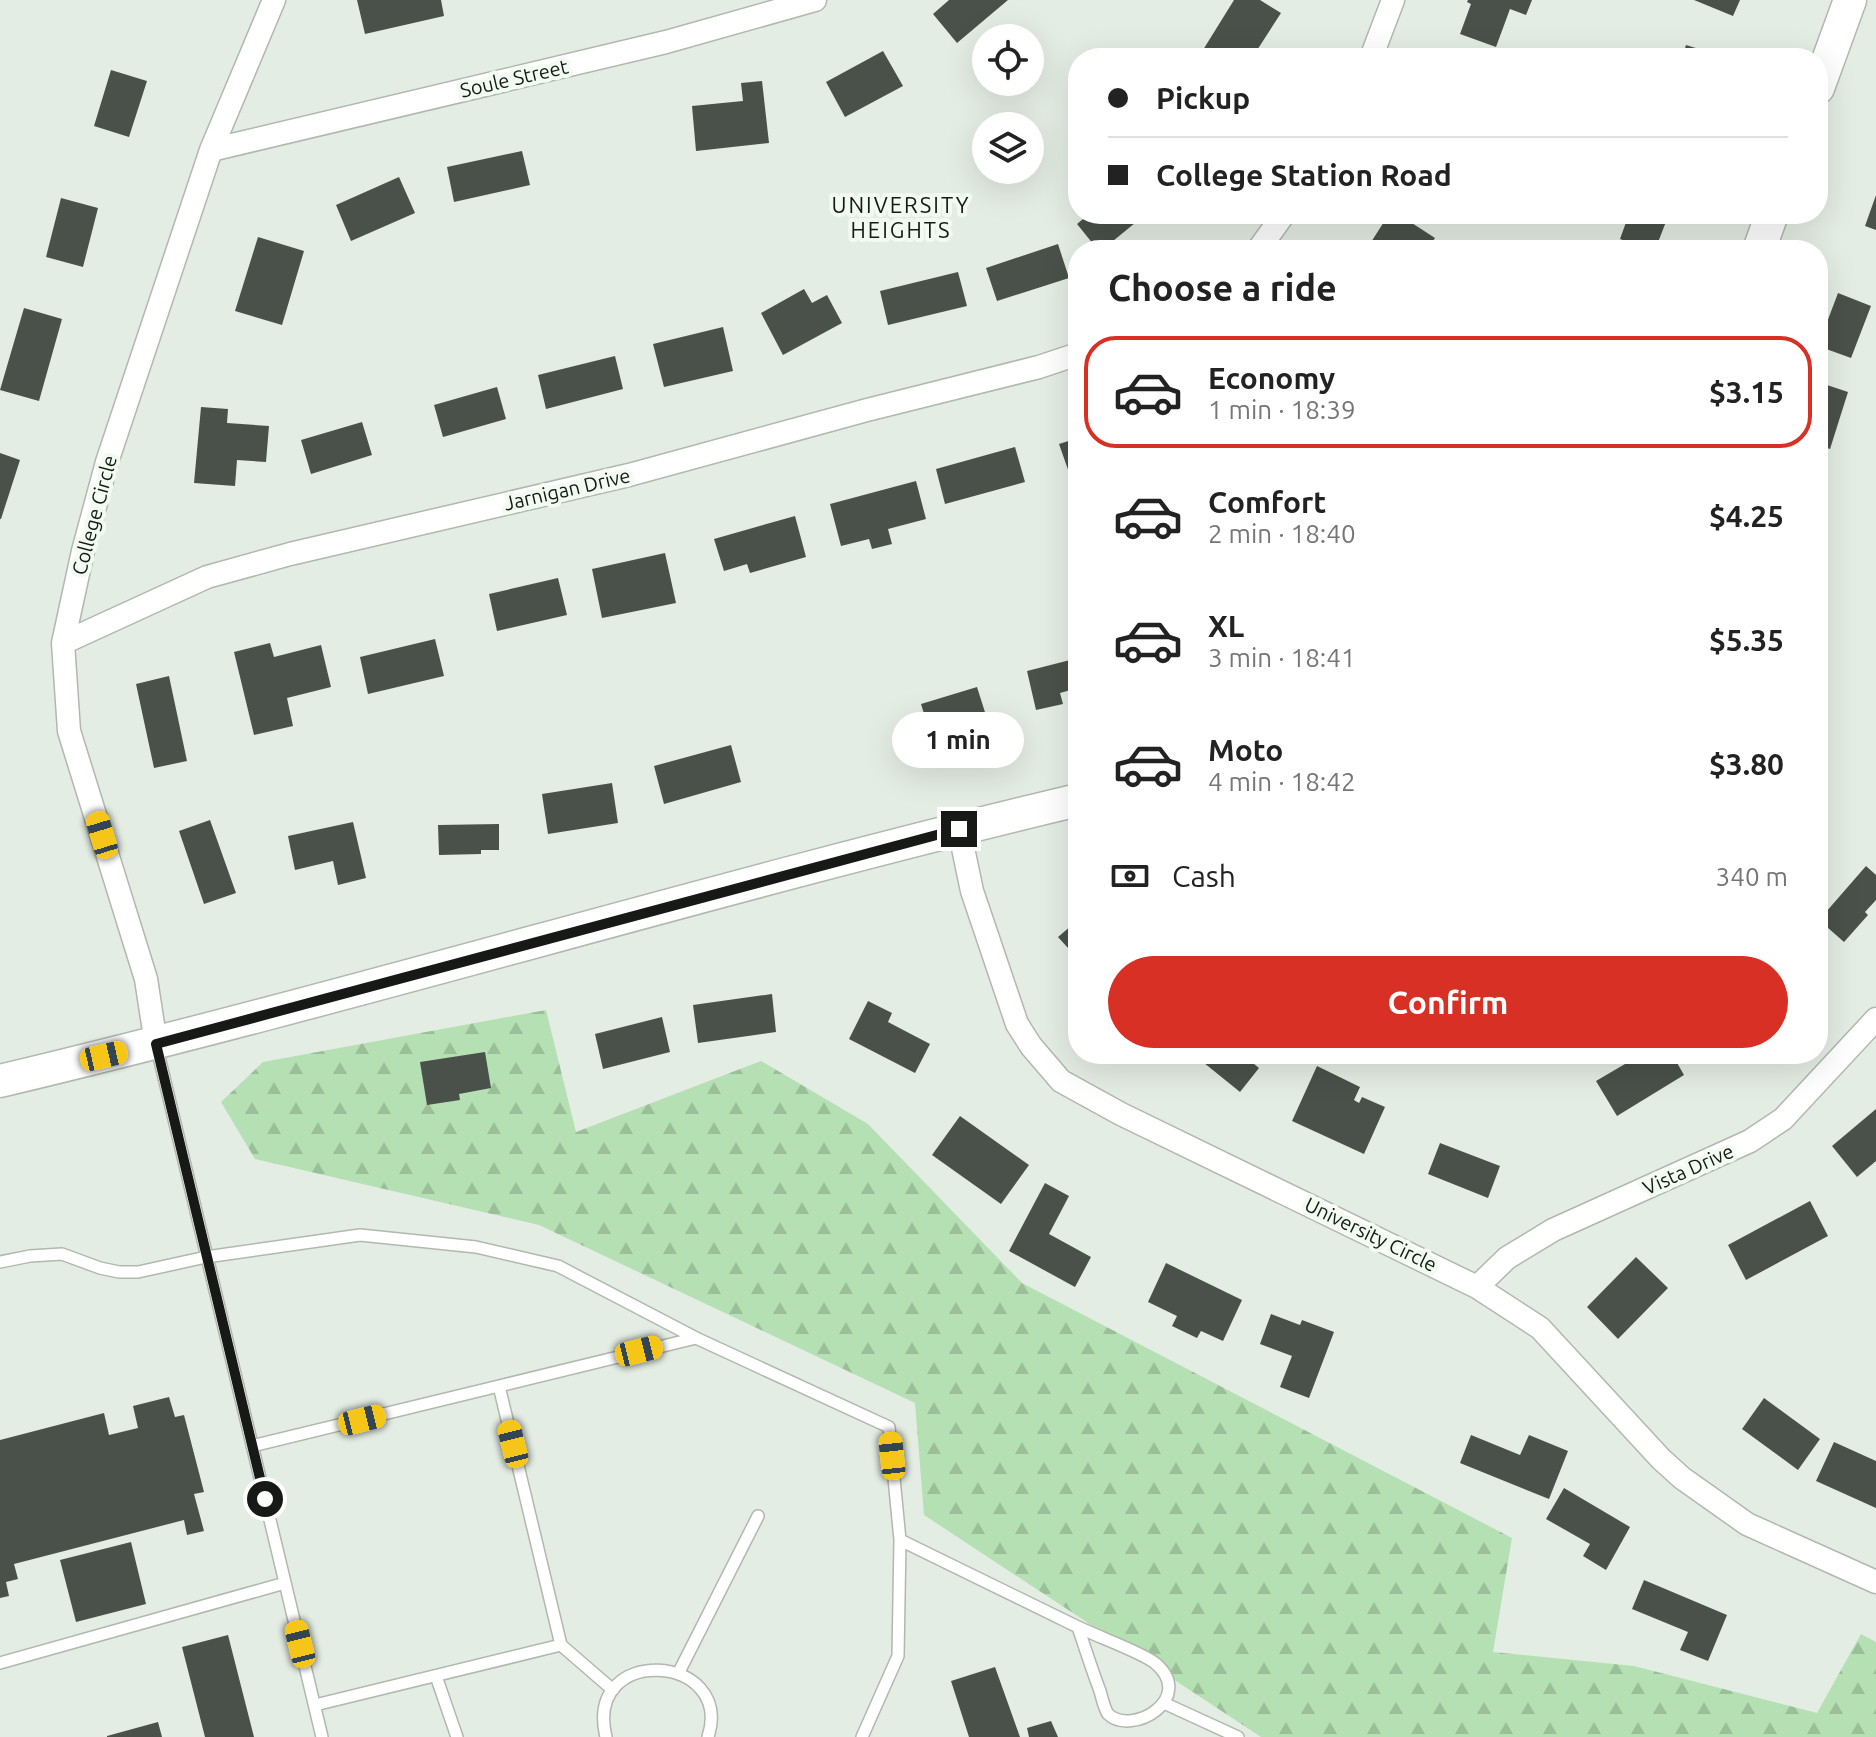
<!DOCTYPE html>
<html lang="en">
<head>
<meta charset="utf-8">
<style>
  :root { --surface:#fff; --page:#f2f2f2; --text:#222; --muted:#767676; --line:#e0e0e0; --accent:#d93025 }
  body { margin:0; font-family:Ubuntu,sans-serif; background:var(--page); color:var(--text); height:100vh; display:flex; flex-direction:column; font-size:30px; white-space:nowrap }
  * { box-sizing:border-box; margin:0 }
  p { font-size:26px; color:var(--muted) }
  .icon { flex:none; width:44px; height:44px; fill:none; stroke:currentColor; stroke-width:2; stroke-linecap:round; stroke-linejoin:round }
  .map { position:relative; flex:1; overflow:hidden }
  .details { position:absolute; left:1068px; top:240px; width:760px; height:824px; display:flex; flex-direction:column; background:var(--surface); border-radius:32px; box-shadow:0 8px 32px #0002 }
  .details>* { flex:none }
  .banner { position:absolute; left:1068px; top:48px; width:760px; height:176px; border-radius:32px; box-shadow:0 8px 32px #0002; display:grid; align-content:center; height:176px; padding:0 40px; background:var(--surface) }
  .controls { position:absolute; left:972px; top:24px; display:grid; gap:16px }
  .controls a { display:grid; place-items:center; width:72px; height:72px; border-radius:50%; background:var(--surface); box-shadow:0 8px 32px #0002; font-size:40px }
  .end { position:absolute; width:36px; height:36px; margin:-18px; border:10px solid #161916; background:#fff; box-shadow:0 0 0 4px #fff }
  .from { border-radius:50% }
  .bubble { position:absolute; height:56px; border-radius:28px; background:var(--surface); box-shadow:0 8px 32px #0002; font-size:26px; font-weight:700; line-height:56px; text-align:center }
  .car { position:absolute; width:24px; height:48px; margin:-24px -12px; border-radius:10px; box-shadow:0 0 6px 2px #0007; background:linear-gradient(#f5c518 24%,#345 0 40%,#f5c518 0 76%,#345 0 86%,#f5c518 0) }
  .banner b { display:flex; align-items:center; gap:28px; height:76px; font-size:30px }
  .banner b+b { border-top:2px solid var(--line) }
  .banner i { width:20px; height:20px; background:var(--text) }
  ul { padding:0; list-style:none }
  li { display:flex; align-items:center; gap:24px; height:112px; margin:0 16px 12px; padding:0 24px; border:4px solid transparent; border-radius:32px }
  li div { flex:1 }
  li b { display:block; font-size:30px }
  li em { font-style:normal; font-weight:700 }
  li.on { border-color:var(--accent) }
  li>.icon { width:72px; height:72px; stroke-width:1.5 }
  h2 { padding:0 40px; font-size:36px; line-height:96px }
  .pay { display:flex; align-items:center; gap:20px; height:88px; padding:0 40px; font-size:30px }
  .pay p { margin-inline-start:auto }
  .cta { display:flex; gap:16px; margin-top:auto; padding:16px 40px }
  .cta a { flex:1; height:92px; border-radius:48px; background:var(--accent); color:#fff; font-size:32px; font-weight:700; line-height:92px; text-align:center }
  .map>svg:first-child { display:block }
</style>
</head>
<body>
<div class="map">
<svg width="1876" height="1737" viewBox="0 0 1876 1737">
  <defs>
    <pattern id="forest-firs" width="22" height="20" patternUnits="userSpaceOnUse" patternTransform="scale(2)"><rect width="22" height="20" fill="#b5e0b3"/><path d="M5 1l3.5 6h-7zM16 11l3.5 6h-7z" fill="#9bc099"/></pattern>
  </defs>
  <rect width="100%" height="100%" fill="#e4ede4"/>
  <path fill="url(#forest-firs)" d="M 546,1010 L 576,1132 L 761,1061 L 868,1124 L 1022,1283 L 1512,1538 L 1493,1652 L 1634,1666 L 1817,1713 L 1861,1634 L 1876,1642 L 1876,1737 L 1261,1737 L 924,1515 L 915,1403 L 539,1225 L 255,1159 L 221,1102 L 263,1062 Z"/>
  <path fill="#4a514a" d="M 357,0 L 441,0 L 444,16 L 365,34 Z
    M 949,0 L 1008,0 L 957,43 L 933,14 Z
    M 1234,0 L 1260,0 L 1281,13 L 1252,58 L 1198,58 Z
    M 1468,0 L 1532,0 L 1526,15 L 1510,9 L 1496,47 L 1460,34 L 1471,4 L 1467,2 Z
    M 1694,0 L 1740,0 L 1733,16 Z
    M 1686,45 L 1725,57 L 1725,58 L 1682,58 Z
    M 883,51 L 903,86 L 845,117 L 826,82 Z
    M 111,70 L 147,81 L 129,137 L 94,126 Z
    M 762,81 L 769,143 L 696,151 L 692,106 L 743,101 L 741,83 Z
    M 522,151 L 530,185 L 454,202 L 447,167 Z
    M 399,177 L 415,213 L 351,241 L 336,205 Z
    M 1876,195 L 1876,230 L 1865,226 Z
    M 61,198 L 98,208 L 83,267 L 46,257 Z
    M 1089,214 L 1146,214 L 1102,250 L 1098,250 L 1077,224 Z
    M 1389,214 L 1398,214 L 1435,238 L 1427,250 L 1366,250 Z
    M 1629,214 L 1669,214 L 1655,250 L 1649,250 L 1620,239 Z
    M 258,237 L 304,251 L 282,325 L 235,311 Z
    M 1058,244 L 1069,278 L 997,301 L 986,268 Z
    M 958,272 L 967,306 L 888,325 L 880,291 Z
    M 804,289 L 812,303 L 827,295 L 842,323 L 783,355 L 761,313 Z
    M 1838,293 L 1871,306 L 1851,358 L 1818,346 Z
    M 24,308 L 62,319 L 39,401 L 0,390 Z
    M 723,327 L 733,371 L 664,387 L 653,344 Z
    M 615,356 L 623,389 L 546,409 L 538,375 Z
    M 1818,382 L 1848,392 L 1830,449 L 1818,445 Z
    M 497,387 L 506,419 L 443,437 L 434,405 Z
    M 201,407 L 228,409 L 227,423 L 269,426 L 266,462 L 237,460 L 235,486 L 194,483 Z
    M 362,422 L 372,455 L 311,474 L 301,440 Z
    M 1078,438 L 1078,479 L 1072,481 L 1059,444 Z
    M 1015,447 L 1025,482 L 945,504 L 936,469 Z
    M 0,453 L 20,460 L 1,519 L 0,519 Z
    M 916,481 L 926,519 L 888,529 L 892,544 L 872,549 L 869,539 L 841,546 L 830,504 Z
    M 795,516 L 806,557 L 750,573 L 747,564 L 724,571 L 714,539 Z
    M 665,553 L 676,603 L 602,618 L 592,569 Z
    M 558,578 L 567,615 L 497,631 L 489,594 Z
    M 435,639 L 444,676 L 368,694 L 360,657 Z
    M 270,643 L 274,657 L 321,645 L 331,687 L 287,698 L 293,726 L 254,735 L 234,652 Z
    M 1078,658 L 1078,688 L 1060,693 L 1063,704 L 1036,710 L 1027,671 Z
    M 169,676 L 187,761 L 154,768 L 136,684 Z
    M 977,687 L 990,728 L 934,746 L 921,704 Z
    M 731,745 L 741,782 L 664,804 L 654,766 Z
    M 612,783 L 618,823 L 548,834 L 542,794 Z
    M 210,820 L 236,893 L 204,904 L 179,831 Z
    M 353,822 L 366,878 L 338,885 L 333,861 L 295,870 L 288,836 Z
    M 499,824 L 499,850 L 481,850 L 481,854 L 439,855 L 438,825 Z
    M 1866,866 L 1876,875 L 1876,900 L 1865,912 L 1868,915 L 1844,942 L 1819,920 Z
    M 1078,920 L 1078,959 L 1058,937 Z
    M 772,994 L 776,1032 L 698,1043 L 693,1005 Z
    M 868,1001 L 892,1013 L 888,1022 L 930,1044 L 915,1073 L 849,1039 Z
    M 662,1017 L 670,1052 L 603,1069 L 595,1034 Z
    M 485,1052 L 491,1088 L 459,1094 L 460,1100 L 427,1105 L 420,1062 Z
    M 1193,1054 L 1242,1054 L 1259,1068 L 1240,1092 Z
    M 1620,1054 L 1672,1054 L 1684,1075 L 1617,1116 L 1596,1081 L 1625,1064 Z
    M 1317,1066 L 1360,1087 L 1354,1100 L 1359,1103 L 1362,1097 L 1385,1107 L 1364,1154 L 1292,1121 Z
    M 1876,1109 L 1876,1161 L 1857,1177 L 1832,1146 Z
    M 960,1116 L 1029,1165 L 1001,1204 L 932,1155 Z
    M 1440,1143 L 1500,1166 L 1488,1198 L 1428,1174 Z
    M 1045,1183 L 1069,1196 L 1049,1234 L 1091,1257 L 1075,1287 L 1009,1251 Z
    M 1810,1201 L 1828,1236 L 1746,1280 L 1728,1245 Z
    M 1636,1257 L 1668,1288 L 1618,1339 L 1587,1307 Z
    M 1166,1263 L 1242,1300 L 1223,1341 L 1201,1331 L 1197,1338 L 1172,1326 L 1177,1316 L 1148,1302 Z
    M 1271,1314 L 1300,1325 L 1302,1320 L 1334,1332 L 1309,1398 L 1280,1387 L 1292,1356 L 1260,1344 Z
    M 169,1397 L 175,1417 L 184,1415 L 204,1492 L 194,1494 L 204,1531 L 187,1535 L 184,1520 L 14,1564 L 18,1579 L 6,1582 L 9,1596 L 0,1598 L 0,1440 L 104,1413 L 109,1435 L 138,1428 L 133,1406 Z
    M 1764,1398 L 1820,1439 L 1798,1470 L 1742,1429 Z
    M 1471,1435 L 1520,1455 L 1529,1435 L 1568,1451 L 1549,1499 L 1460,1463 Z
    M 1834,1442 L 1876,1461 L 1876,1508 L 1816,1481 Z
    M 1564,1488 L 1630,1527 L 1606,1570 L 1583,1556 L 1590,1544 L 1546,1519 Z
    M 131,1542 L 146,1604 L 76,1622 L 60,1560 Z
    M 1644,1580 L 1727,1615 L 1708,1661 L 1680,1650 L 1688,1632 L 1632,1609 Z
    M 228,1635 L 254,1737 L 205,1737 L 182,1647 Z
    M 995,1667 L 1020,1737 L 969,1737 L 951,1681 Z
    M 1051,1721 L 1058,1737 L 1029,1737 L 1027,1728 Z
    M 158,1722 L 162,1737 L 107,1737 L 107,1736 Z"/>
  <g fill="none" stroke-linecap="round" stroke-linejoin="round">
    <g stroke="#b0b8af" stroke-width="14">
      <path id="service" d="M 156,1044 L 322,1737
        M 0,1262 L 30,1256 L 62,1254 L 100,1268 L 119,1272 L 138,1272 L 206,1257 L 360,1235 L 476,1247 L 558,1266 L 696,1338 L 889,1427 L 900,1540 L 898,1656 L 862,1737
        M 499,1386 L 696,1338
        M 252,1446 L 499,1386 L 561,1645 L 315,1705
        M 900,1540 L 1078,1627 C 1085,1648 1092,1670 1100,1691 C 1102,1698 1104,1708 1108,1714 C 1132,1737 1197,1698 1155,1663 C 1141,1652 1096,1636 1078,1627
        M 561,1645 L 613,1690
        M 0,1663 L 285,1583
        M 679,1672 L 758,1516
        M 436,1676 L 457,1737
        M 1166,1704 L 1238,1737
        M 606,1737 C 583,1643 735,1653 708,1737"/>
    </g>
    <g stroke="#b0b8af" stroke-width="25">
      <path id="minor" d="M 1371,58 L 1393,0
        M 211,150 L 666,42 L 815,0
        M 1258,250 L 1284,214
        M 63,643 L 207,577 L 290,554 L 629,475 L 867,410 L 1039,367 L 1078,354
        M 959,829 L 972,891 L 1017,1024 L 1031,1046 L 1061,1081 L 1121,1114 L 1477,1287 L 1540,1328 L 1661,1459 L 1682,1478 L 1747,1524 L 1876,1582
        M 156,1044 L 146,979 L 69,731 L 63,643 L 83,551 L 107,462 L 211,150 L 274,0
        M 1477,1287 L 1507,1258 L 1553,1230 L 1750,1141 L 1783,1119 L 1876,1019"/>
    </g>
    <g stroke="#b0b8af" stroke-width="35">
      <path id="secondary" d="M 1818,88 L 1850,0
        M 1759,250 L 1772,214
        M 0,1081 C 361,995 717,886 1078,800"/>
    </g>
    <use href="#service" stroke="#fff" stroke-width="11"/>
    <use href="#minor" stroke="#fff" stroke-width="22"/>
    <use href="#secondary" stroke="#fff" stroke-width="32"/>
  </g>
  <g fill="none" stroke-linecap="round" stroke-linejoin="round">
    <path stroke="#161916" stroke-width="10" d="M 265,1499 L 156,1044 L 959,829"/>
  </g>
  <g text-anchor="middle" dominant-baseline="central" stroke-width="8" stroke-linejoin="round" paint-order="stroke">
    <g font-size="20" fill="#161916" stroke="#f2fbf1">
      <text transform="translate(514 78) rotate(-13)">Soule Street</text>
      <text transform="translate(567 489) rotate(-13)">Jarnigan Drive</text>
      <text transform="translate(94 515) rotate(-75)">College Circle</text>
      <text transform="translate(1688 1169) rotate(-24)">Vista Drive</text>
      <text transform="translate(1371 1234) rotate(26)">University Circle</text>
    </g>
    <g font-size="22" letter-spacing="2" fill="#161916" stroke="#f2fbf1">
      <text x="901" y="204">UNIVERSITY<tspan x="901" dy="25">HEIGHTS</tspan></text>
    </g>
  </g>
</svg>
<div class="controls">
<a><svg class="icon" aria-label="locate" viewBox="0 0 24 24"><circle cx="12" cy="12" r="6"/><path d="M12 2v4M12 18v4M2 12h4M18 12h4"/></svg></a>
<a><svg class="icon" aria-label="layers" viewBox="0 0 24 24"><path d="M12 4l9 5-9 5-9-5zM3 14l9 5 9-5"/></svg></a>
</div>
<i class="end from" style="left:265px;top:1499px"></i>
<i class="end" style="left:959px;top:829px"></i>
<div class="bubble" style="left:892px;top:712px;width:132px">1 min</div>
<i class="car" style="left:102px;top:835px;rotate:343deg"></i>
<i class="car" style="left:104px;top:1056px;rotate:77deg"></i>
<i class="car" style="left:639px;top:1351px;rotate:76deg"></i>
<i class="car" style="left:362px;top:1420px;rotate:76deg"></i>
<i class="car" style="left:513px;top:1444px;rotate:346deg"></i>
<i class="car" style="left:892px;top:1456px;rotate:354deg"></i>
<i class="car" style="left:300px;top:1644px;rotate:346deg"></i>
<div class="banner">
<b><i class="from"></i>Pickup</b>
<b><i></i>College Station Road</b>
</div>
<section class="details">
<h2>Choose a ride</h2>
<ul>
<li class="on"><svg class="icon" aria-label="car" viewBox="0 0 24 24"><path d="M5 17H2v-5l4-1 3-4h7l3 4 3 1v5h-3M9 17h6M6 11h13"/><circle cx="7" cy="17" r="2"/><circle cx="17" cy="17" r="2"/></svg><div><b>Economy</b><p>1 min · 18:39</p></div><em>$3.15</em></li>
<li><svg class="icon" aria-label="car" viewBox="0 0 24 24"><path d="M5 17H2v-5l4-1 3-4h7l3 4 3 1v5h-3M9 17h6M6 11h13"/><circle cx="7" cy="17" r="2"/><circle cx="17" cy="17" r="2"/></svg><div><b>Comfort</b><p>2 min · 18:40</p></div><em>$4.25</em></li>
<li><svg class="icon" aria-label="car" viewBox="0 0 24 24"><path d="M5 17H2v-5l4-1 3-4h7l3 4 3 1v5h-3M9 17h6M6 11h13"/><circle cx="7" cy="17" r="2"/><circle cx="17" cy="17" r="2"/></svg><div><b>XL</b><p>3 min · 18:41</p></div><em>$5.35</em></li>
<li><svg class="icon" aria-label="car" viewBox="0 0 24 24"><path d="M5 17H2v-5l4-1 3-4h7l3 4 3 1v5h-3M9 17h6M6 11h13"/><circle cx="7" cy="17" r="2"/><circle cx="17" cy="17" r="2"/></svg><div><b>Moto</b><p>4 min · 18:42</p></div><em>$3.80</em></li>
</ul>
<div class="pay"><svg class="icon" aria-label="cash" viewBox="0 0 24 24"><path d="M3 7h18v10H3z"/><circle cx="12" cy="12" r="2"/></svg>Cash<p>340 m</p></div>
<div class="cta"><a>Confirm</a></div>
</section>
</div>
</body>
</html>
